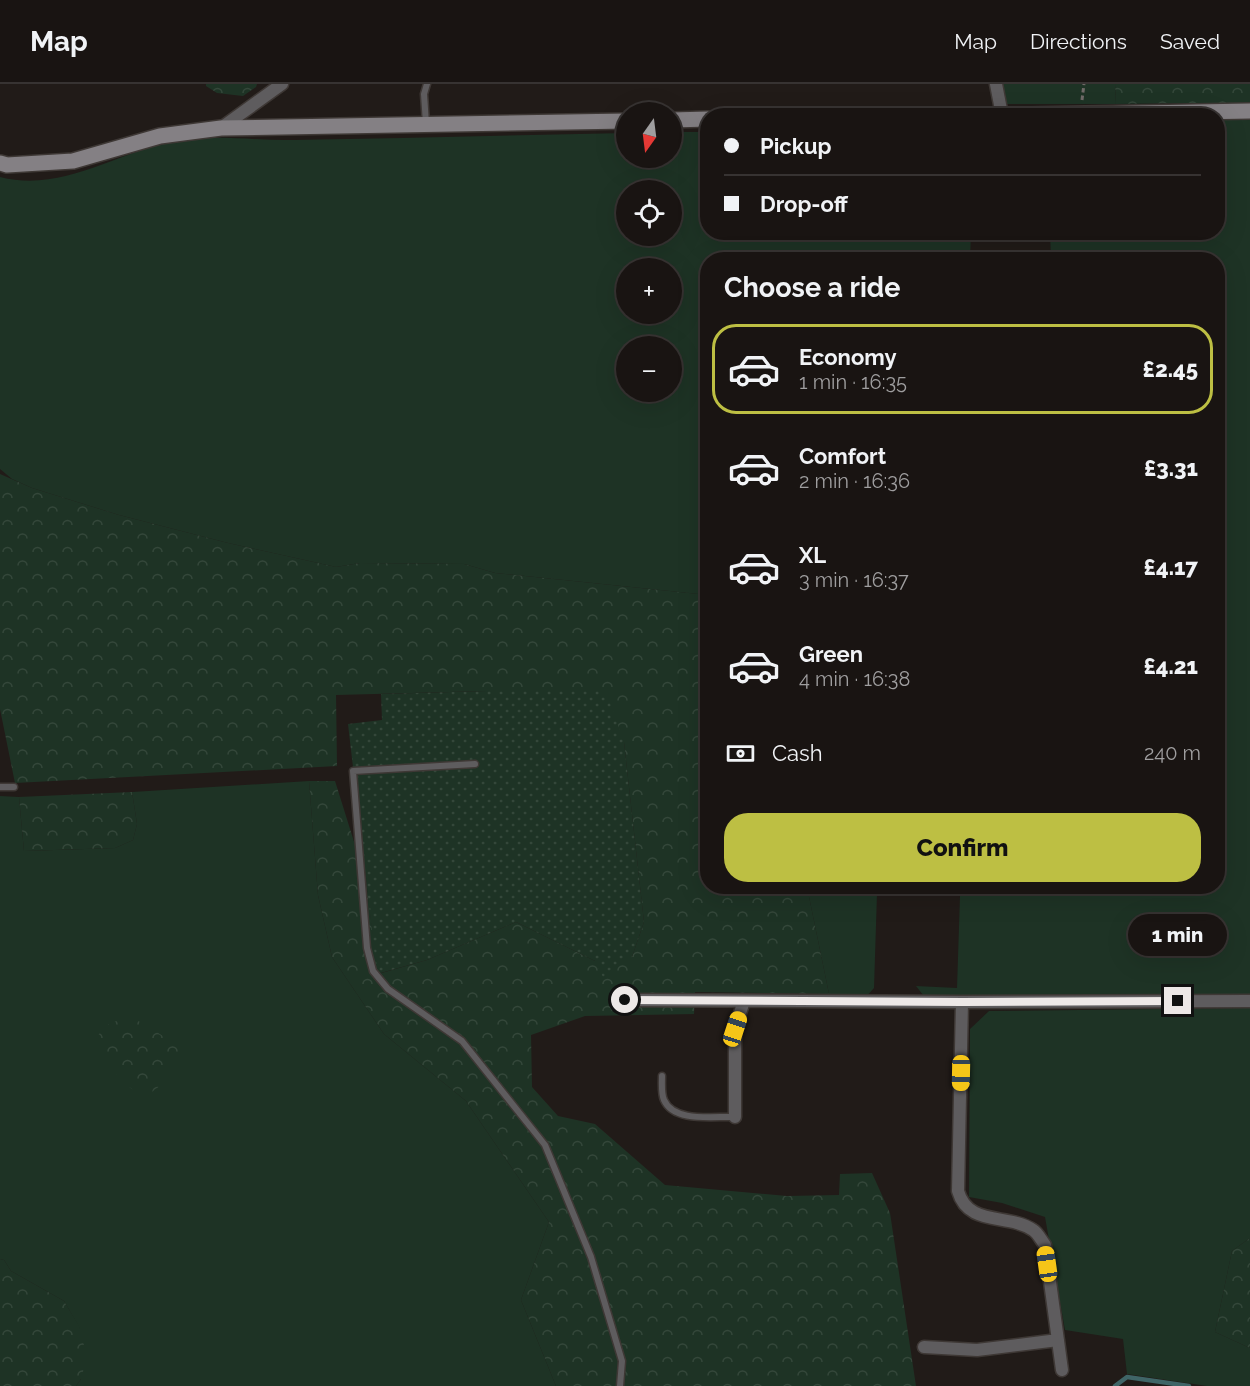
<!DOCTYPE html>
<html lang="en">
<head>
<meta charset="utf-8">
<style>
  :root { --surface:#191412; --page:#221d1b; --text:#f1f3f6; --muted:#9f9e9f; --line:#373332; --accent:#bdbf43 }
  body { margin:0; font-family:Raleway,sans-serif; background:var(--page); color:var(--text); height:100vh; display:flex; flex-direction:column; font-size:22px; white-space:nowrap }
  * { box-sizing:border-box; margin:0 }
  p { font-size:20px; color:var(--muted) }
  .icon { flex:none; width:33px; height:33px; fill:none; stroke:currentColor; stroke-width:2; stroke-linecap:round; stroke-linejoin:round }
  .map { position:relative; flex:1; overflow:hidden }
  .side { position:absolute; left:700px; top:168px; width:525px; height:642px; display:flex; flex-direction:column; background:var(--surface); border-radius:24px; box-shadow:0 6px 24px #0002,0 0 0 2px var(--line) }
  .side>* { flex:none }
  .hud { position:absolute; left:700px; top:24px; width:525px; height:132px; border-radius:24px; box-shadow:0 6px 24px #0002,0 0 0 2px var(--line); display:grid; align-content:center; height:132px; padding:0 24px; background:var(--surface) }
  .needle { width:39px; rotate:194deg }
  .tools { position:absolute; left:616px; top:18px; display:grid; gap:12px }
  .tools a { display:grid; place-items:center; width:66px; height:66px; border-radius:50%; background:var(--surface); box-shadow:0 6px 24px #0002,0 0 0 2px var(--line); font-size:30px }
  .end { position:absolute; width:27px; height:27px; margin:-14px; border:8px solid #ede8e7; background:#111; box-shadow:0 0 0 3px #111 }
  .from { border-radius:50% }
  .bubble { position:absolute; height:42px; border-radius:21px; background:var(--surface); box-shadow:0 6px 24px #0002,0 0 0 2px var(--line); font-size:20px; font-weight:800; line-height:42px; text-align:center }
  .car { position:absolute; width:18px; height:36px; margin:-18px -9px; border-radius:8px; box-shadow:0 0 4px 2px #0007; background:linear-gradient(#f5c518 24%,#345 0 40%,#f5c518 0 76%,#345 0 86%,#f5c518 0) }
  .hud b { display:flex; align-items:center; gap:21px; height:57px; font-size:22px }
  .hud b+b { border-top:2px solid var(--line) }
  .hud i { width:15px; height:15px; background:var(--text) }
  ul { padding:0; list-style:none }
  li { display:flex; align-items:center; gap:18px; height:90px; margin:0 12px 9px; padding:0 12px; border:3px solid transparent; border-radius:24px }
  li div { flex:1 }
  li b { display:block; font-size:22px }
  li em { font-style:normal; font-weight:800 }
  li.on { border-color:var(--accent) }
  li>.icon { width:54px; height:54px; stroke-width:1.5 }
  h2 { padding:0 24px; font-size:27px; line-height:72px }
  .pay { display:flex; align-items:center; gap:15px; height:66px; padding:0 24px; font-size:22px }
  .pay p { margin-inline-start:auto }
  .button { display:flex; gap:12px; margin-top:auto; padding:12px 24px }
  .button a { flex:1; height:69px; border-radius:24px; background:var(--accent); color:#111; font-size:24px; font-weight:800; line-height:69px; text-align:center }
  header { display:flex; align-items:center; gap:36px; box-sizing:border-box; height:84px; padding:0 30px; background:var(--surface); border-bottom:2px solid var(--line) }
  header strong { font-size:28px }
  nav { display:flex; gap:33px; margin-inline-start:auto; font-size:21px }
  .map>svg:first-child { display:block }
</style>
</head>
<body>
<header>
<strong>Map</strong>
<nav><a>Map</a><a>Directions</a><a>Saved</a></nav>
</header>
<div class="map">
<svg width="1250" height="1302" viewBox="0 0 1250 1302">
  <defs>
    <pattern id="forest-crowns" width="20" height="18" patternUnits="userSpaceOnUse" patternTransform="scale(1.5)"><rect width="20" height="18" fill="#1e3325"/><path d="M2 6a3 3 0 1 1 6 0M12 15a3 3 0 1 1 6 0" fill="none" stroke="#34473a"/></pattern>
    <pattern id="garden-dots" width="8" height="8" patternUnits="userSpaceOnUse" patternTransform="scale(1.5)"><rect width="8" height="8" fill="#1e3325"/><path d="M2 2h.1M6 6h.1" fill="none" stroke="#34473a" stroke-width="1.8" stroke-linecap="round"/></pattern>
  </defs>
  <rect width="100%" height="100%" fill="#211b18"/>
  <path fill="#1e3325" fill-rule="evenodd" d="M 1003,0 L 1115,0 L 1116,20 L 1007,20 Z
    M 1218,39 L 1250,39 L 1250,912 L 1005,915 L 923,911 L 916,902 L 957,904 L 960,812 L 877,810 L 874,904 L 866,913 L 829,910 L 807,803 L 1218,802 L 1218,176 L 1051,175 L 1050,149 L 1218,148 Z
    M 672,48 L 708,48 L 708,148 L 971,149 L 970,175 L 708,176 L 708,511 L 495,489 L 464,480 L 360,479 L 336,483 L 228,459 L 119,431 L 32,404 L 12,395 L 0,385 L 0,93 C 63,109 116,68 176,57 C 214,50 256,57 294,56 C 405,54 516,51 627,49 L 627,74 L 672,74 ZM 627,106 L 672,106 L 672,152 L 627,152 ZM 627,184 L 672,184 L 672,230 L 627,230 ZM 627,262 L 672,262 L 672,308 L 627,308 Z
    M 309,697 L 318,811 L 332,873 L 384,950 L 466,1017 L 549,1138 L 521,1216 L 556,1302 L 76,1302 L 81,1295 L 79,1243 L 64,1217 L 11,1187 L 4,1176 L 0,1175 L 0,712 L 19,713 L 24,767 L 115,764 L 133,756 L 137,740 L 132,708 Z
    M 1250,924 L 1250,1154 L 1232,1167 L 1215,1248 L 1250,1264 L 1250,1302 L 1207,1302 L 1127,1290 L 1123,1255 L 1065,1246 L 1045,1133 L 1002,1119 L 969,1113 L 970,945 L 989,927 Z"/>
  <path fill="url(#forest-crowns)" d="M 206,0 L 257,0 L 256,3 L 243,12 L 217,9 L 206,2 Z
    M 1115,0 L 1250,0 L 1250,39 L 1218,39 L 1218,32 L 1195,31 L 1193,19 L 1116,20 Z
    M 0,390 L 32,404 L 119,431 L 228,459 L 336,483 L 360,479 L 464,480 L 495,489 L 708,511 L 708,802 L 807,803 L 829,910 L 695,908 L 694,930 L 585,932 L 531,951 L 532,1003 L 558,1032 L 595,1040 L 665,1101 L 787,1112 L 839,1111 L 840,1090 L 872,1089 L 890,1129 L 916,1302 L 556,1302 L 521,1216 L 549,1138 L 466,1017 L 384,950 L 332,873 L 318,811 L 309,697 L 335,697 L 366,796 L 378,890 L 427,876 L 516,838 L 595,877 L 632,873 L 644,838 L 624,658 L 487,607 L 336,611 L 337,682 L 15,699 L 0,625 Z
    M 132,708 L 137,740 L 133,756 L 115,764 L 24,767 L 19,713 Z
    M 135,935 L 173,958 L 181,968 L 161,1001 L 144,1014 C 120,997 108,984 95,957 C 106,937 114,936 135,935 Z
    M 1250,1154 L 1250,1264 L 1215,1248 L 1232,1167 Z
    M 0,1175 L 4,1176 L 11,1187 L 64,1217 L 79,1242 L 87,1273 L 81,1295 L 76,1302 L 0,1302 Z"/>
  <path fill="url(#garden-dots)" d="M 487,607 L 606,607 L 624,658 L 644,838 L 632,873 L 603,893 L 595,877 L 516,838 L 427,876 L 377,890 L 348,640 L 382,636 L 381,610 Z"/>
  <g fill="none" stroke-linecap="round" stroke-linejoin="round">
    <path stroke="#3f6567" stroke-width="4.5" d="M 1115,1302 L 1127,1293 L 1189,1302"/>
    <g stroke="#3e3835" stroke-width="9">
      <path id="service" d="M 426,40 L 424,10 L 427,0
        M 475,680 L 353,687 L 367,864 L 373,887 L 388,905 L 462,957 L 545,1061 L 591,1173 L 622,1277 L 620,1302
        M 0,703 L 14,703
        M 662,992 C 662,1000 661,1009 664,1016 C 674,1039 714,1032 735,1033"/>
    </g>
    <g stroke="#3e3835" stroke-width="15">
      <path id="minor" d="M 996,0 L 1002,31
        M 221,44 L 282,0
        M 625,916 L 962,918 L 1250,917
        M 962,918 L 958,1107 C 968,1143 1008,1129 1033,1146 C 1038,1149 1041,1156 1045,1161 L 1062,1286
        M 735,1033 L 735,944 L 744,917
        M 924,1263 L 977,1266 L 1058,1256"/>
    </g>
    <g stroke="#3e3835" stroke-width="18">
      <path id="secondary" d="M 975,32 L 1250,27
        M 672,36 L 708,35
        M 0,79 L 7,81 L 73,77 L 160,52 L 221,44 L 627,37"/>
    </g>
    <path stroke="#706a68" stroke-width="3" stroke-dasharray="4.5 3" stroke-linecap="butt" d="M 1082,16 L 1084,0"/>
    <use href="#service" stroke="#5e5c5e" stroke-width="6"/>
    <use href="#minor" stroke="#5e5c5e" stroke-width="12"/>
    <use href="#secondary" stroke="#848084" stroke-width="15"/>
  </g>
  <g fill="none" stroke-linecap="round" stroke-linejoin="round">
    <path stroke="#ede8e7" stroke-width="8" d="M 625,916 L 962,918 L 1178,917"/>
  </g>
</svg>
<div class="tools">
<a><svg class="needle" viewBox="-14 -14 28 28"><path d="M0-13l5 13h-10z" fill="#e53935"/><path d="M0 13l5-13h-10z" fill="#9f9e9f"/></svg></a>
<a><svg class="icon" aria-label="locate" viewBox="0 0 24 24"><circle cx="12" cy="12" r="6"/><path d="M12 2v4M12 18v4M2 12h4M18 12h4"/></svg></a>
<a>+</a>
<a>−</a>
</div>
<i class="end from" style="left:625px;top:916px"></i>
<i class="end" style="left:1178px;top:917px"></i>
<div class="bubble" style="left:1128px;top:830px;width:99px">1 min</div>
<i class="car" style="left:735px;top:945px;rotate:18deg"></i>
<i class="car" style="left:961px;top:989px;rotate:181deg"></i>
<i class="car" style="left:1047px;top:1180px;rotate:352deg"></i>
<div class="hud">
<b><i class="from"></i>Pickup</b>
<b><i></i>Drop-off</b>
</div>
<section class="side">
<h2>Choose a ride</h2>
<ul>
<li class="on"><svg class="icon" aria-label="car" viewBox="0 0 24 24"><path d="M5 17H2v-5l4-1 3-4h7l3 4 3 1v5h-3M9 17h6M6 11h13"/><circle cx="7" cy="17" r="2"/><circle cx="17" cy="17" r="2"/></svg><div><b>Economy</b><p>1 min · 16:35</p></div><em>£2.45</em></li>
<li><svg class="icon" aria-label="car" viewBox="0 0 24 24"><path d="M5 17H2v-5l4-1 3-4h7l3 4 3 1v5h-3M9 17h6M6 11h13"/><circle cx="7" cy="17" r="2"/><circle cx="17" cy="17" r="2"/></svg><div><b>Comfort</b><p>2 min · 16:36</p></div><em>£3.31</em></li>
<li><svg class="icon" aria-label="car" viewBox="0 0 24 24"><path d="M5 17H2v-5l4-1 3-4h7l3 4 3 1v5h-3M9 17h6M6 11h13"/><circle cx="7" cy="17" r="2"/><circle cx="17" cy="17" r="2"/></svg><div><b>XL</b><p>3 min · 16:37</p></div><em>£4.17</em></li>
<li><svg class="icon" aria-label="car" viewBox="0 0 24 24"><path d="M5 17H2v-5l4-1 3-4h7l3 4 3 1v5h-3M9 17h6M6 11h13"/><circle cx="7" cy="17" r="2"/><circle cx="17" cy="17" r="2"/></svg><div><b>Green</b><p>4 min · 16:38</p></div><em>£4.21</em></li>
</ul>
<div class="pay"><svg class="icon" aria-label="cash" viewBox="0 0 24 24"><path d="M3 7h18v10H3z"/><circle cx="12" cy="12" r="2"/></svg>Cash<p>240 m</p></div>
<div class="button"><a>Confirm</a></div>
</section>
</div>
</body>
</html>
